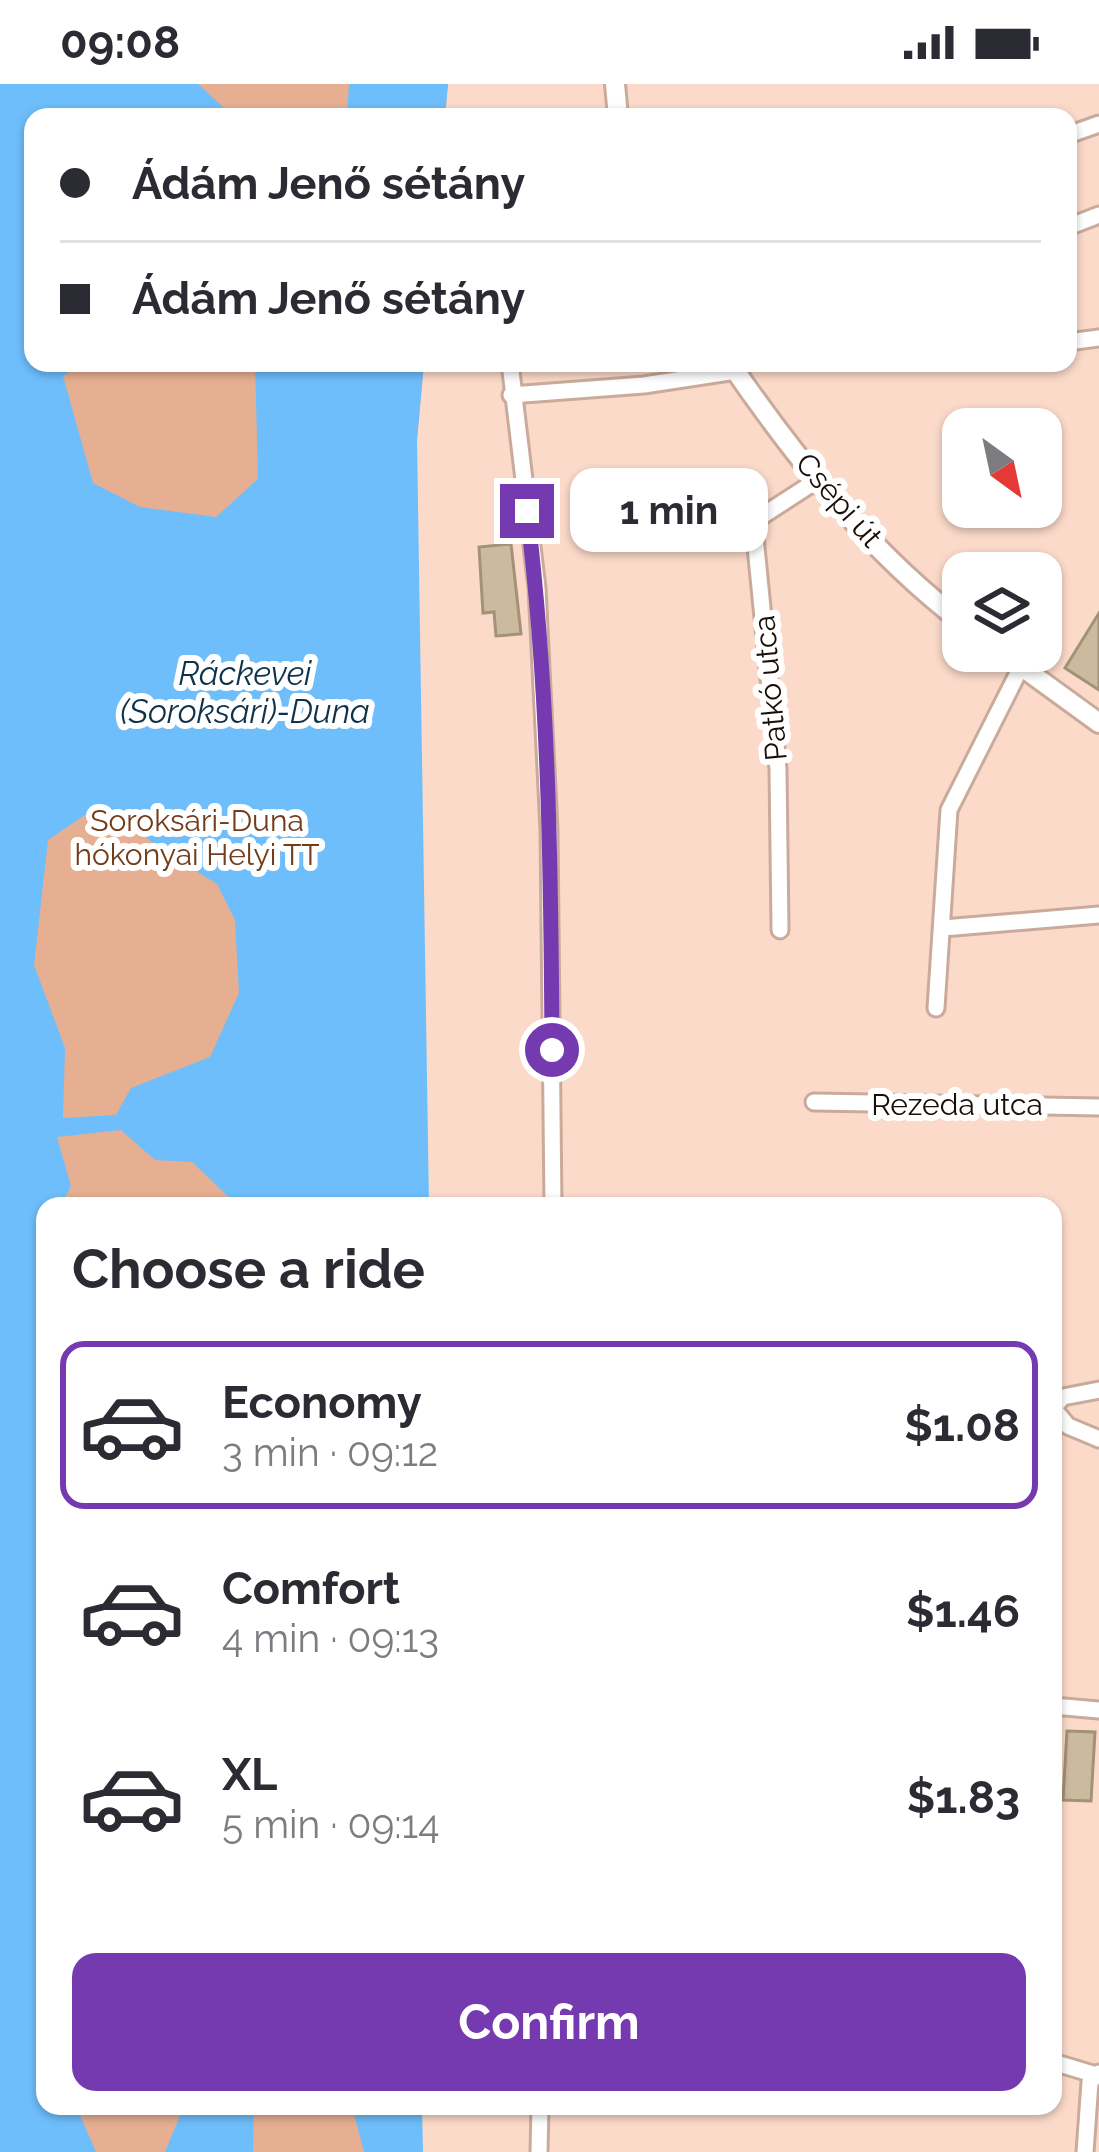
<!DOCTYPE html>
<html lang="en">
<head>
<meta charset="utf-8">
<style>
  :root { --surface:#fff; --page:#f2f2f3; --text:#2b2b33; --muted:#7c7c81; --line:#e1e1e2; --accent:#753ab0 }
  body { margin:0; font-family:Raleway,sans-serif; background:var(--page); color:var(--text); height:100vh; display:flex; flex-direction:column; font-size:45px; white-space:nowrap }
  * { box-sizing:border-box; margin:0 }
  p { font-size:39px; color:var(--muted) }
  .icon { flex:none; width:66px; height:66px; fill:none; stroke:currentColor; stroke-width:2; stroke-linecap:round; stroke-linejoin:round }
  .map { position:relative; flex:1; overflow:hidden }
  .side { position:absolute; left:36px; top:1113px; width:1026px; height:918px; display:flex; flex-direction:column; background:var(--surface); border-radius:24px; box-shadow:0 3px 9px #0004 }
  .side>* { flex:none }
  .banner { position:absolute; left:24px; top:24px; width:1053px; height:264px; border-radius:24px; box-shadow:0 3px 9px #0004; display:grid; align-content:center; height:264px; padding:0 36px; background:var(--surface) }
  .needle { width:78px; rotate:147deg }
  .tools { position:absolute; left:942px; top:324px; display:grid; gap:24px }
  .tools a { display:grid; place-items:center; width:120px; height:120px; border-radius:24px; background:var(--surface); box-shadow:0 3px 9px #0004; font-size:60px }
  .end { position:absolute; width:54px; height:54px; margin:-27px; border:15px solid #753ab0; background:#fff; box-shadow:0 0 0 6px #fff }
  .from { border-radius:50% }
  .bubble { position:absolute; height:84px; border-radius:24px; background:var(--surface); box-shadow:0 3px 9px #0004; font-size:39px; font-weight:700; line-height:84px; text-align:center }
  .banner b { display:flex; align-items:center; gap:42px; height:114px; font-size:45px }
  .banner b+b { border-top:3px solid var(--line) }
  .banner i { width:30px; height:30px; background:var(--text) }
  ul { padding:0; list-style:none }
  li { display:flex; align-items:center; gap:36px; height:168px; margin:0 24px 18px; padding:0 12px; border:6px solid transparent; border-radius:24px }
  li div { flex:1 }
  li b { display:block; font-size:45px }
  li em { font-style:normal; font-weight:700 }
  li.current { border-color:var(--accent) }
  li>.icon { width:108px; height:108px; stroke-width:1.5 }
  h2 { padding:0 36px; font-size:54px; line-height:144px }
  .button { display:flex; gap:24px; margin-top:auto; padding:24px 36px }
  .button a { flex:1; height:138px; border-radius:24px; background:var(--accent); color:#fff; font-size:48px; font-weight:700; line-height:138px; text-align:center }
  .status { display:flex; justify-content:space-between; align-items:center; height:84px; padding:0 60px; background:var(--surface); direction:ltr }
  .status svg { height:33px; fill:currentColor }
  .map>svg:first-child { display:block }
</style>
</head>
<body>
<div class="status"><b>09:08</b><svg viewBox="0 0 49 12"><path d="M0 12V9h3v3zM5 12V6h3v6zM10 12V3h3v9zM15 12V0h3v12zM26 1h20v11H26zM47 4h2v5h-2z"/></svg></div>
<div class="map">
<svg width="1099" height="2068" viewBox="0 0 1099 2068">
  <rect width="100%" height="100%" fill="#fbdac9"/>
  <path fill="#e6af91" d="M 0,0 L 448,0 L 445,33 L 33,33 L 33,279 L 424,279 L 417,356 L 395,1122 L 45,1122 L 45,2022 L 378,2022 L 381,2068 L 0,2068 Z"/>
  <path fill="#6ebefc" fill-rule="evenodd" d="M 0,0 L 198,0 L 234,33 L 33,33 L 33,279 L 84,279 L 63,292 L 93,399 L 140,423 L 216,433 L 258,395 L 255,279 L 424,279 L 417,356 L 429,1122 L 238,1122 L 192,1078 L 155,1076 L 121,1046 L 57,1053 L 71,1102 L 61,1122 L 45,1122 L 45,2022 L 76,2022 L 96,2068 L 0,2068 ZM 91,727 L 122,732 L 160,765 L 217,800 L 235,836 L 239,909 L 210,973 L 131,1004 L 116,1031 L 63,1034 L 65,964 L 34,881 L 48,756 Z
    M 349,0 L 448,0 L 445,33 L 347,33 Z
    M 184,2022 L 254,2022 L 253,2068 L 165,2068 Z
    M 352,2022 L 422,2022 L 423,2068 L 364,2068 Z"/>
  <path fill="#ccba9f" stroke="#a39277" stroke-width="3" d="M 511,460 L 521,550 L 496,552 L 494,528 L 483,529 L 479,463 Z
    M 1099,529 L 1099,606 L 1065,584 Z
    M 1067,1647 L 1095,1648 L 1091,1717 L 1063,1716 Z"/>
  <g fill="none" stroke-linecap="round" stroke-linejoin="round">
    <g stroke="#caab9b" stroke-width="21">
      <path id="minor" d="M 1068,51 L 1099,40
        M 1068,143 L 1099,131
        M 1068,258 L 1099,254
        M 510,279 L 537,504 L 549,745 L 553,1122
        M 511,311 L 644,301 L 736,287
        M 943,844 L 1099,831
        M 780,846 L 778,685 L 754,443 L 759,434 L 819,395
        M 936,924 L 949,726 L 1021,583
        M 814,1018 L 1099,1023
        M 1053,1324 L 1068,1342 L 1099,1355
        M 1053,1324 L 1063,1313 L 1099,1306
        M 1053,1622 L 1099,1626
        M 1053,1978 L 1096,1991
        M 539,2068 L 540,2022
        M 1085,2068 L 1090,1998 L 1099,1989"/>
    </g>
    <g stroke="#caab9b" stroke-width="24">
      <path id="tertiary" d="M 615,0 L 618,33
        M 730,279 C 795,374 871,469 963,539
        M 1000,567 L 1099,639"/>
    </g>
    <use href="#minor" stroke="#fff" stroke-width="15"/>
    <use href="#tertiary" stroke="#fff" stroke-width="18"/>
  </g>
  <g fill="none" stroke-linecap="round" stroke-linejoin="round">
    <path stroke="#753ab0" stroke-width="15" d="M 527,427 C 549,605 551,786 552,966"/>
  </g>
  <g text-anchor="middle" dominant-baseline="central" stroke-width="12" stroke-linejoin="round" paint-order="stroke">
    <g font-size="30" fill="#180e08" stroke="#fff">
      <text transform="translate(839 416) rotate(49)">Csépi út</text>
      <text transform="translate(770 604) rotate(-95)">Patkó utca</text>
      <text x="957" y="1020">Rezeda utca</text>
    </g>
    <g font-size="30" fill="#733c1a" stroke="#fff">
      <text x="197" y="736">Soroksári-Duna<tspan x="197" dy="34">hókonyai Helyi TT</tspan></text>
    </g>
    <g font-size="33" font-style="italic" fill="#0f324b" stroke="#fff">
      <text x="245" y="589">Ráckevei<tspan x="245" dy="38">(Soroksári)-Duna</tspan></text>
    </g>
  </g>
</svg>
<div class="tools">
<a><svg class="needle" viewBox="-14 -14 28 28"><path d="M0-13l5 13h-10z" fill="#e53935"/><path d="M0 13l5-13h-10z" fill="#7c7c81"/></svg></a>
<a><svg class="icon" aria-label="layers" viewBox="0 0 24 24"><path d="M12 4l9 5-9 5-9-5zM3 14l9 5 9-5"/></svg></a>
</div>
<i class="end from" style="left:552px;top:966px"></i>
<i class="end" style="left:527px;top:427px"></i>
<div class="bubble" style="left:570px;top:384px;width:198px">1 min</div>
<div class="banner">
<b><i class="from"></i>Ádám Jenő sétány</b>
<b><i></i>Ádám Jenő sétány</b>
</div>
<section class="side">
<h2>Choose a ride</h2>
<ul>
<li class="current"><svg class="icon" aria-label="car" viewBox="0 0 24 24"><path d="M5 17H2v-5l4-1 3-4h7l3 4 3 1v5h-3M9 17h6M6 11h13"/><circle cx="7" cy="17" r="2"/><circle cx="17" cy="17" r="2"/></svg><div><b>Economy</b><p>3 min · 09:12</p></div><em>$1.08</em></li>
<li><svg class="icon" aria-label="car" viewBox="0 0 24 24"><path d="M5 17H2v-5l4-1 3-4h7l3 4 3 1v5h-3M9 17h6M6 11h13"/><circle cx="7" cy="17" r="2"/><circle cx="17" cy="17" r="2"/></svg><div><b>Comfort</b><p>4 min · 09:13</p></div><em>$1.46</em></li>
<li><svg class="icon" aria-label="car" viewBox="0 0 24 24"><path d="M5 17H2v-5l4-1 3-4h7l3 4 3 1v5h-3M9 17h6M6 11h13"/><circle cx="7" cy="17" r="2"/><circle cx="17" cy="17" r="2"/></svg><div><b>XL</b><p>5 min · 09:14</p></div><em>$1.83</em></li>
</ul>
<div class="button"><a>Confirm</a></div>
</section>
</div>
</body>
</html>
